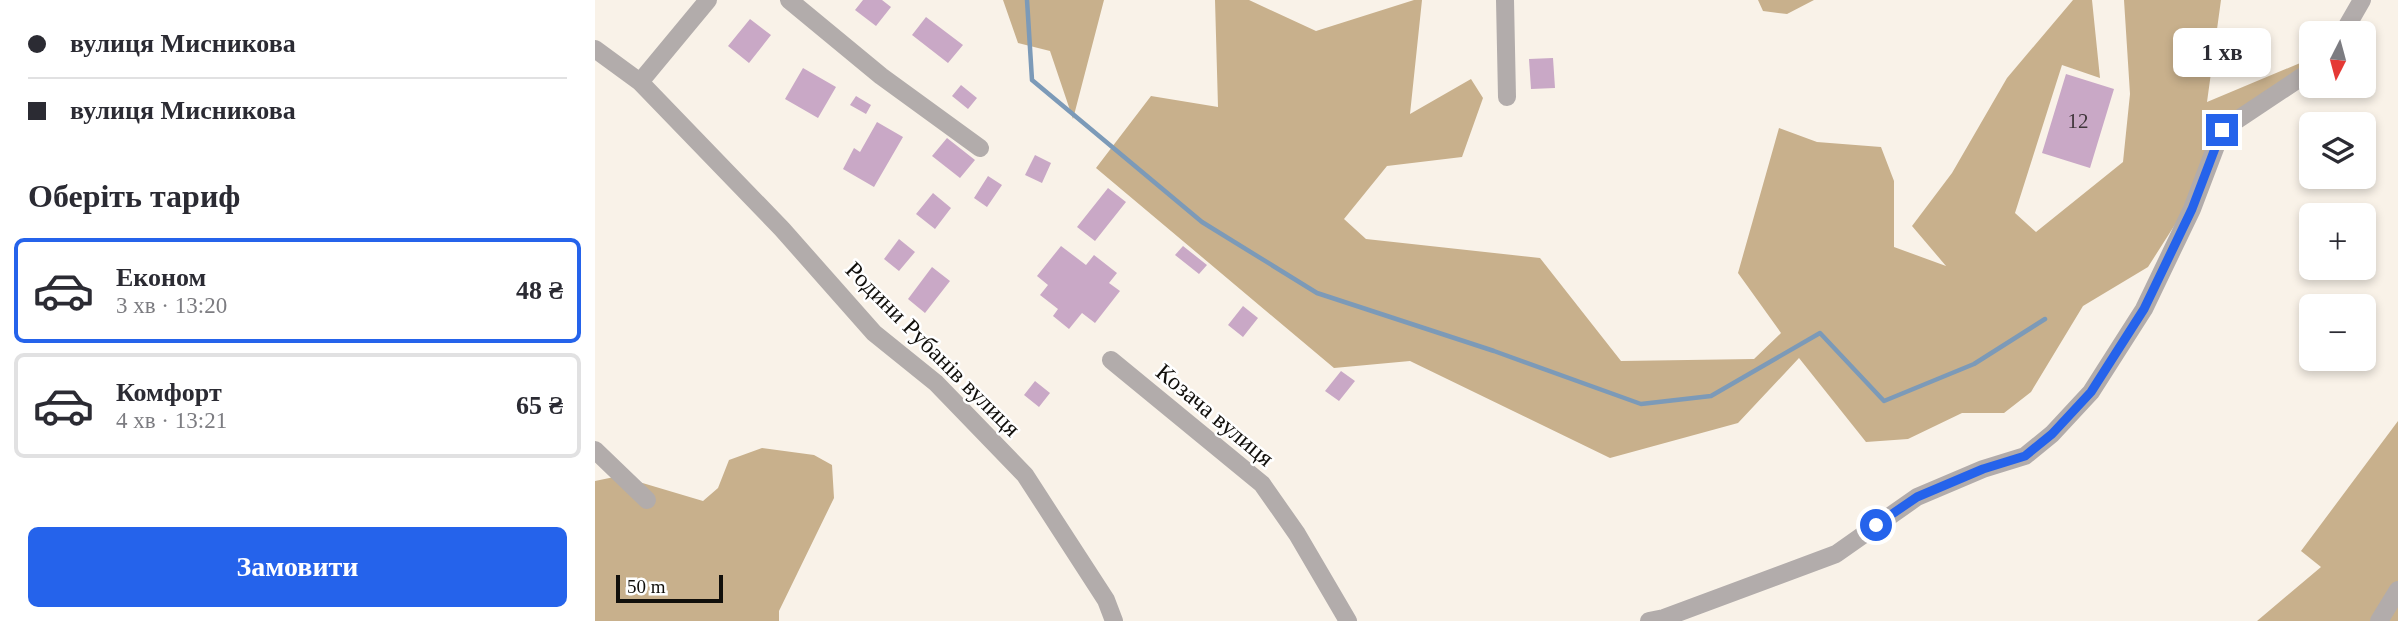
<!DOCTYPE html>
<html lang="uk">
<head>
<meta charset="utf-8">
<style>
  :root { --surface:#fff; --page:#f7f7f7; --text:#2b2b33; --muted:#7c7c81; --line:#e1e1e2; --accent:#2563eb }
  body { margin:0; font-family:"Times New Roman",serif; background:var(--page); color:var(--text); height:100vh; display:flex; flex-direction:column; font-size:26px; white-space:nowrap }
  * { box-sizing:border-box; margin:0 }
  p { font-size:23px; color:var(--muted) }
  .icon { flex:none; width:38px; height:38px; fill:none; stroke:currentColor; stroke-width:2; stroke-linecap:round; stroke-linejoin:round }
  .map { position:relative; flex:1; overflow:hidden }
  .side { display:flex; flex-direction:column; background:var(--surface); width:595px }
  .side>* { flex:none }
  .hud { display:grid; align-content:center; height:154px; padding:0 28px; background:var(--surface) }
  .needle { width:46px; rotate:186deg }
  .fabs { position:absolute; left:1704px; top:21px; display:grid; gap:14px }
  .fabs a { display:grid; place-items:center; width:77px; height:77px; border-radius:10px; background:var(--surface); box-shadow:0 4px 10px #0003; font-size:35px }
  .scale { position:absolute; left:21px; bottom:18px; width:107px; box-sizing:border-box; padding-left:7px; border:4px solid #110f0b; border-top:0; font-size:19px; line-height:24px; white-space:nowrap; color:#110f0b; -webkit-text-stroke:5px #fff; paint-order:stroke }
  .end { position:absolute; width:32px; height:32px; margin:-16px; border:9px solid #2563eb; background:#fff; box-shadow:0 0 0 4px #fff }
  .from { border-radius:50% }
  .bubble { position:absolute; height:49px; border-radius:10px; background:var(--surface); box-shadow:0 4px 10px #0003; font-size:23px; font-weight:700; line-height:49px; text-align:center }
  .hud b { display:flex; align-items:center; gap:24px; height:66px; font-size:26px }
  .hud b+b { border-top:2px solid var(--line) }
  .hud i { width:18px; height:18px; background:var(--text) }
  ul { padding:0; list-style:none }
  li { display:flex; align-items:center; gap:21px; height:105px; margin:0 14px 10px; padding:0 14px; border:4px solid var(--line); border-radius:10px }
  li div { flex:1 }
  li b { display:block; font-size:26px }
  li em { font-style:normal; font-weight:700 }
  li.selected { border-color:var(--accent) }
  li>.icon { width:63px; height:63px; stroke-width:1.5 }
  h2 { padding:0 28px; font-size:32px; line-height:84px }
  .button { display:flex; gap:14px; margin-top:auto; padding:14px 28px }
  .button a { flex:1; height:80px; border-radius:10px; background:var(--accent); color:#fff; font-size:28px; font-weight:700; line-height:80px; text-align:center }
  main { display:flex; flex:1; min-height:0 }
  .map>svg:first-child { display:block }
</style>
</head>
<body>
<main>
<section class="side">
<div class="hud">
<b><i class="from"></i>вулиця Мисникова</b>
<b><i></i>вулиця Мисникова</b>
</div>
<h2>Оберіть тариф</h2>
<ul>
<li class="selected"><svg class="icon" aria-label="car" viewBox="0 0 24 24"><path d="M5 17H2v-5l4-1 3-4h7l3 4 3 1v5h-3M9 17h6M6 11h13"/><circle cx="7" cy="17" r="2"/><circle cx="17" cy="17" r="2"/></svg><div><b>Економ</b><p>3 хв · 13:20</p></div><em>48 ₴</em></li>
<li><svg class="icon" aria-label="car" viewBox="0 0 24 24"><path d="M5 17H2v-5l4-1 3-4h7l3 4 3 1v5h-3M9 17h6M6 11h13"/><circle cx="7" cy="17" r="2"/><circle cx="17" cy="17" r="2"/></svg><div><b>Комфорт</b><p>4 хв · 13:21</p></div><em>65 ₴</em></li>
</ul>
<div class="button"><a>Замовити</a></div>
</section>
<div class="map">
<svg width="1803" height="621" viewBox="0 0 1803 621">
  <rect width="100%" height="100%" fill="#f9f2e8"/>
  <path fill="#c8b08c" d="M 408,0 L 509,0 L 478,119 L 455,51 L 423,43 Z
    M 620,0 L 654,0 L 721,31 L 819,0 L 827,0 L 815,114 L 876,79 L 888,98 L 867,157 L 792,166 L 749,219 L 771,239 L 945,258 L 1026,361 L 1159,359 L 1186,333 L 1143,273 L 1184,128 L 1222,142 L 1286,147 L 1299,181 L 1299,247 L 1351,266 L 1317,226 L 1357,173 L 1412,78 L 1478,0 L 1497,0 L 1505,78 L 1467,65 L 1420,213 L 1441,232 L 1528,162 L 1535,94 L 1529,0 L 1626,0 L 1612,102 L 1717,58 L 1717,60 L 1619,139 L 1595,201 L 1553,267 L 1488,306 L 1436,392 L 1409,413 L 1367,413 L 1313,439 L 1271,442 L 1204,358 L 1143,423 L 1015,458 L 815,361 L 739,368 L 501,168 L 556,96 L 623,107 Z
    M 1163,0 L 1219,0 L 1192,14 L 1168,11 Z
    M 1803,421 L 1803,621 L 1662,621 L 1726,567 L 1706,551 Z
    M 167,448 L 219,455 L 237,465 L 239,498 L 184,611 L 184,621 L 0,621 L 0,481 L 24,476 L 108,501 L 123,488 L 134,460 Z"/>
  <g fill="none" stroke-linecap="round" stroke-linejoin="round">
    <path stroke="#7c9ab8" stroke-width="4.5" d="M 432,0 L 437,80 L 607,222 L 722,293 L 899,351 L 1046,404 L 1116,396 L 1225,333 L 1289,401 L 1379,364 L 1450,319"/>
  </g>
  <path fill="#c9a8c6" d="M 268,0 L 287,0 L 296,7 L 281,26 L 260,10 Z
    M 331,17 L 368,45 L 353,63 L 317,35 Z
    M 155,19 L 176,35 L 154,63 L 133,46 Z
    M 958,58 L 960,88 L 936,89 L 934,59 Z
    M 208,68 L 241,87 L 223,118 L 190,99 Z
    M 1471,74 L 1519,89 L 1495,168 L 1447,153 Z
    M 366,85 L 382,98 L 373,109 L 357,96 Z
    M 261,96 L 276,105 L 271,114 L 255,105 Z
    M 282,122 L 308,137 L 279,187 L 248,169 L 259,148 L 265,152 Z
    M 352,138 L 380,160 L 365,178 L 337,156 Z
    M 440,155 L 456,163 L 447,183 L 430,175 Z
    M 393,176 L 407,185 L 392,207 L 379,198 Z
    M 513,188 L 531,202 L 500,241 L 482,227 Z
    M 338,193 L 356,208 L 340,229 L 321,214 Z
    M 304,239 L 320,252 L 304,271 L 289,259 Z
    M 466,246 L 491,265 L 499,255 L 522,273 L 514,283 L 525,291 L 500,323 L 487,313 L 474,329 L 458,316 L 463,309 L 445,295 L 453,285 L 442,276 Z
    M 588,246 L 612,265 L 604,274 L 580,255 Z
    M 337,267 L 355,281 L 330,313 L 313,299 Z
    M 648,306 L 663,318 L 648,337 L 633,325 Z
    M 746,371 L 760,381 L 744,401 L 730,391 Z
    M 440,381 L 455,393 L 444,407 L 429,395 Z"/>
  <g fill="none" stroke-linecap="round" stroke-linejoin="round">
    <path stroke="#b2acab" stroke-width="18" d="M 194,0 L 286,76 L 385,148
      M 910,0 L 912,97
      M 1748,33 L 1767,0
      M 0,49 L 45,82 L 187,229 L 279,333 L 341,383 L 430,475 L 511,600 L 519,621
      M 45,82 L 113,0
      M 516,360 L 667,484 L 702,534 L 753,621
      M 0,450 L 52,500
      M 1054,621 L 1069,618 L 1241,554 L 1322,497 L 1388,469 L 1430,456 L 1457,434 L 1496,392 L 1549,309 L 1597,209 L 1627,130 L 1717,70
      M 1784,621 L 1803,590"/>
  </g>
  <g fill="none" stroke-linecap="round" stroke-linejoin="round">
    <path stroke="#2563eb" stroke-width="9" d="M 1281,525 L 1322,497 L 1388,469 L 1430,456 L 1457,434 L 1496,392 L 1549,309 L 1597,209 L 1627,130"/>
  </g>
  <g text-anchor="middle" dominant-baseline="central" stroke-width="5" stroke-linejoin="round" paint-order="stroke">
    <g font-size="21" fill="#3f353a">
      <text x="1483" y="121">12</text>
    </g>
    <g font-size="24" fill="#110f0b" stroke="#fff">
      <text transform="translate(338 349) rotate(45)">Родини Рубанів вулиця</text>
      <text transform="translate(620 415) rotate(40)">Козача вулиця</text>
    </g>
  </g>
</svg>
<div class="fabs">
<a><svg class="needle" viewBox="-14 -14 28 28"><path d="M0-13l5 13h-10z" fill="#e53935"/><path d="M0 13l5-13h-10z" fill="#7c7c81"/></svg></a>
<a><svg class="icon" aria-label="layers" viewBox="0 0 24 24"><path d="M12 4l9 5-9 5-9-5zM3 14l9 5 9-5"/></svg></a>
<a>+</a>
<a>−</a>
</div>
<div class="scale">50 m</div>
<i class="end from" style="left:1281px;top:525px"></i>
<i class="end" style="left:1627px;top:130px"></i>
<div class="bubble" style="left:1578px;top:28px;width:98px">1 хв</div>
</div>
</main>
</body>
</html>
